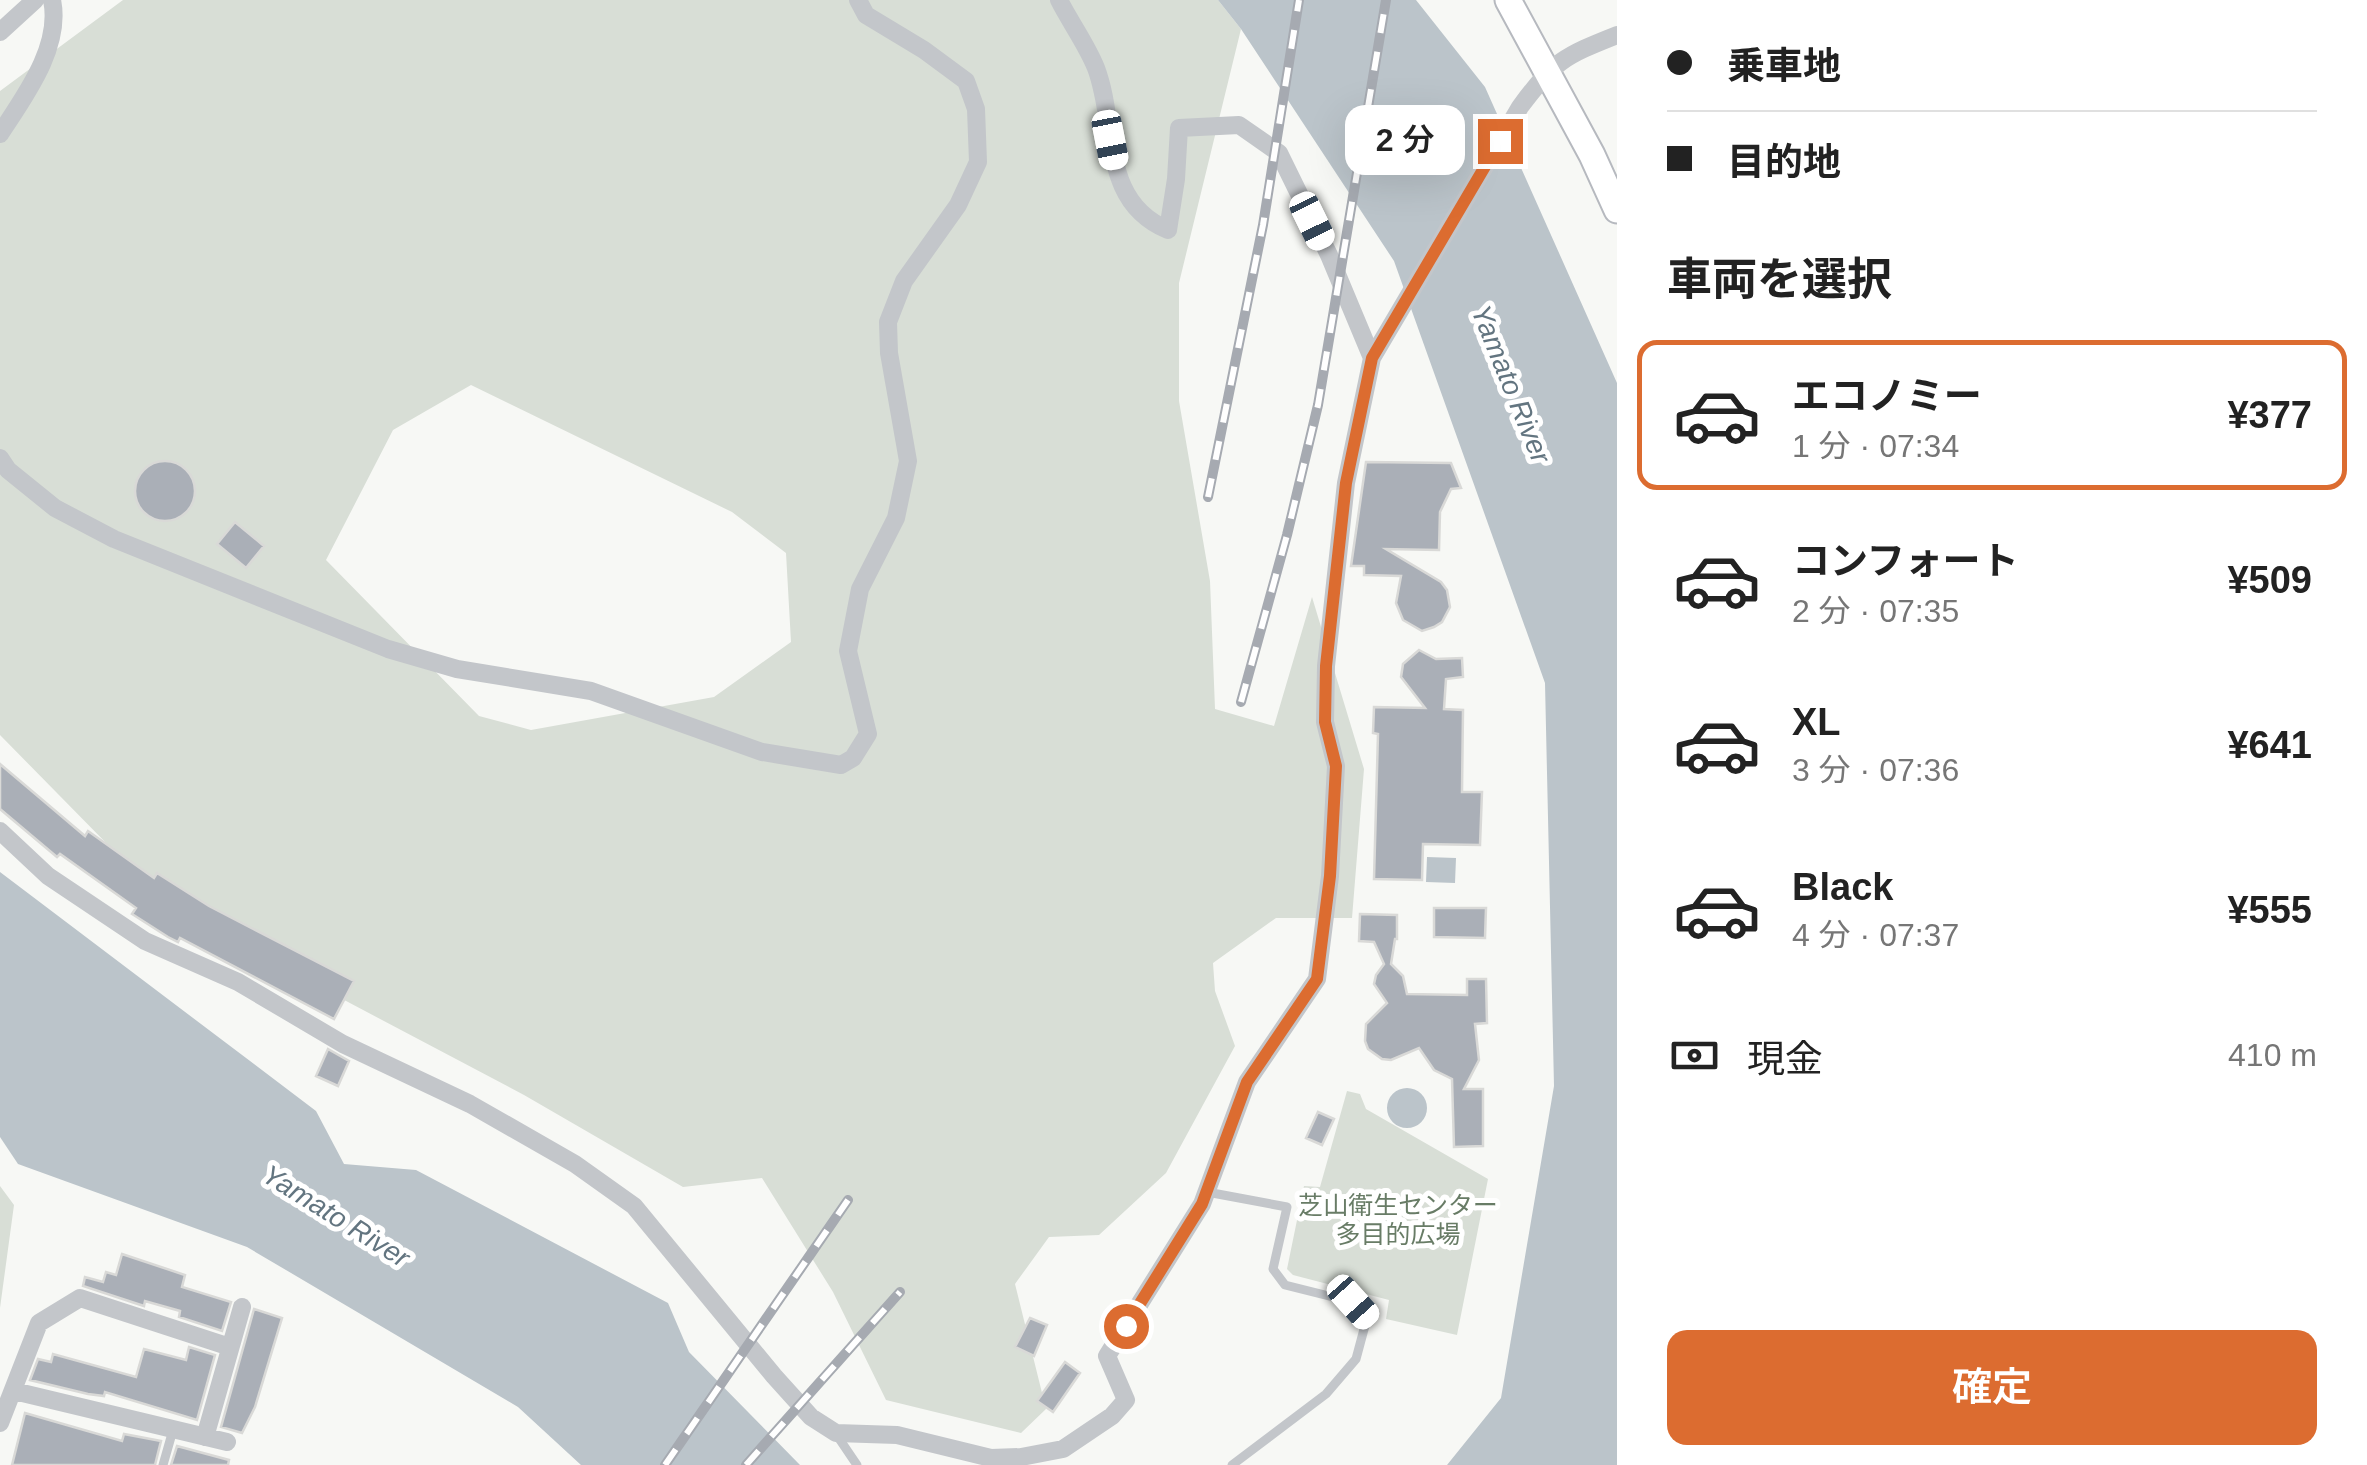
<!DOCTYPE html>
<html lang="ja">
<head>
<meta charset="utf-8">
<style>
  :root { --surface:#fff; --page:#f2f2f2; --text:#222; --muted:#767676; --line:#e0e0e0; --accent:#dc6c30 }
  body { margin:0; font-family:Arial,"Noto Sans JP",sans-serif; background:var(--page); color:var(--text); height:100vh; display:flex; flex-direction:column; font-size:38px; white-space:nowrap }
  * { box-sizing:border-box; margin:0 }
  p { font-size:32px; color:var(--muted) }
  .icon { flex:none; width:55px; height:55px; fill:none; stroke:currentColor; stroke-width:2; stroke-linecap:round; stroke-linejoin:round }
  .map { position:relative; flex:1; overflow:hidden }
  .drawer { display:flex; flex-direction:column; background:var(--surface); width:750px }
  .drawer>* { flex:none }
  .hud { display:grid; align-content:center; height:220px; padding:0 50px; background:var(--surface) }
  .end { position:absolute; width:45px; height:45px; margin:-22px; border:12px solid #dc6c30; background:#fff; box-shadow:0 0 0 5px #fff }
  .from { border-radius:50% }
  .bubble { position:absolute; height:70px; border-radius:20px; background:var(--surface); box-shadow:0 10px 40px #0002; font-size:32px; font-weight:600; line-height:70px; text-align:center }
  .car { position:absolute; width:30px; height:60px; margin:-30px -15px; border-radius:12px; box-shadow:0 0 8px 2px #0007; background:linear-gradient(#fff 24%,#345 0 40%,#fff 0 76%,#345 0 86%,#fff 0) }
  .hud b { display:flex; align-items:center; gap:35px; height:95px; font-size:38px }
  .hud b+b { border-top:2px solid var(--line) }
  .hud i { width:25px; height:25px; background:var(--text) }
  ul { padding:0; list-style:none }
  li { display:flex; align-items:center; gap:30px; height:150px; margin:0 20px 15px; padding:0 30px; border:5px solid transparent; border-radius:20px }
  li div { flex:1 }
  li b { display:block; font-size:38px }
  li em { font-style:normal; font-weight:600 }
  li.selected { border-color:var(--accent) }
  li>.icon { width:90px; height:90px; stroke-width:1.5 }
  h2 { padding:0 50px; font-size:45px; line-height:120px }
  .pay { display:flex; align-items:center; gap:25px; height:110px; padding:0 50px; font-size:38px }
  .pay p { margin-inline-start:auto }
  .action { display:flex; gap:20px; margin-top:auto; padding:20px 50px }
  .action a { flex:1; height:115px; border-radius:20px; background:var(--accent); color:#fff; font-size:40px; font-weight:600; line-height:115px; text-align:center }
  main { display:flex; flex:1; min-height:0 }
  .map>svg:first-child { display:block }
</style>
</head>
<body>
<main>
<div class="map">
<svg width="1617" height="1465" viewBox="0 0 1617 1465">
  <rect width="100%" height="100%" fill="#f7f8f5"/>
  <path fill="#d8ded6" fill-rule="evenodd" d="M 123,0 L 1218,0 L 1241,29 L 1179,283 L 1179,401 L 1210,581 L 1215,709 L 1274,726 L 1312,597 L 1364,769 L 1352,918 L 1276,918 L 1213,963 L 1215,991 L 1235,1046 L 1166,1173 L 1099,1235 L 1049,1237 L 1015,1284 L 1046,1409 L 1021,1433 L 886,1400 L 833,1292 L 762,1178 L 683,1187 L 524,1095 L 170,908 L 0,735 L 0,91 ZM 471,385 L 732,512 L 786,553 L 791,642 L 714,697 L 531,730 L 479,716 L 326,560 L 393,430 Z
    M 1347,1091 L 1360,1094 L 1366,1109 L 1488,1179 L 1457,1335 L 1386,1319 L 1389,1300 L 1293,1275 L 1287,1269 L 1304,1186 L 1320,1187 Z
    M 0,1186 L 14,1205 L 0,1308 Z"/>
  <path fill="#bbc4ca" d="M 1218,0 L 1416,0 L 1485,87 L 1617,383 L 1617,1465 L 1447,1465 L 1501,1398 L 1554,1086 L 1545,683 L 1394,261 L 1241,29 Z
    M 1427,857 L 1456,858 L 1455,883 L 1426,882 Z
    M 0,872 L 316,1111 L 344,1164 L 416,1170 L 668,1303 L 689,1352 L 800,1465 L 581,1465 L 518,1407 L 247,1247 L 18,1164 L 0,1137 Z
    M1387 1108a20 20 0 1 1 40 0a20 20 0 1 1-40 0Z"/>
  <path fill="#aaafb7" stroke="#d9d9d7" stroke-width="2.5" d="M135 491a30 30 0 1 1 60 0a30 30 0 1 1-60 0Z
    M 1366,462 L 1451,463 L 1461,488 L 1451,489 L 1440,512 L 1439,550 L 1386,549 L 1441,582 L 1447,590 L 1450,607 L 1442,622 L 1434,627 L 1422,631 L 1403,620 L 1396,603 L 1401,576 L 1364,575 L 1364,566 L 1351,566 Z
    M 235,522 L 264,546 L 246,568 L 217,544 Z
    M 1419,650 L 1436,659 L 1462,658 L 1463,677 L 1446,679 L 1444,709 L 1463,710 L 1462,792 L 1482,792 L 1480,845 L 1423,844 L 1422,880 L 1374,879 L 1378,734 L 1373,733 L 1374,707 L 1425,708 L 1401,677 L 1403,664 Z
    M 0,764 L 85,836 L 88,831 L 154,878 L 157,873 L 209,906 L 354,981 L 334,1019 L 180,938 L 178,942 L 168,937 L 132,914 L 136,908 L 60,854 L 57,857 L 0,809 Z
    M 1434,908 L 1486,908 L 1485,938 L 1434,937 Z
    M 1360,914 L 1397,915 L 1397,939 L 1395,939 L 1391,964 L 1403,976 L 1407,994 L 1467,995 L 1467,979 L 1486,979 L 1487,1023 L 1475,1024 L 1479,1060 L 1464,1089 L 1483,1089 L 1483,1146 L 1454,1147 L 1452,1079 L 1434,1070 L 1419,1048 L 1391,1060 L 1382,1059 L 1368,1049 L 1365,1041 L 1366,1024 L 1387,1003 L 1374,984 L 1376,975 L 1384,964 L 1374,942 L 1359,941 Z
    M 328,1049 L 349,1061 L 338,1086 L 316,1076 Z
    M 1318,1112 L 1334,1119 L 1322,1145 L 1306,1138 Z
    M 122,1254 L 185,1275 L 182,1287 L 231,1302 L 222,1331 L 179,1317 L 180,1311 L 145,1301 L 144,1306 L 83,1286 L 85,1277 L 103,1282 L 106,1272 L 116,1275 Z
    M 254,1309 L 282,1318 L 255,1407 L 242,1433 L 221,1427 Z
    M 1030,1318 L 1047,1325 L 1034,1356 L 1015,1347 Z
    M 189,1347 L 215,1355 L 197,1420 L 105,1392 L 104,1396 L 88,1394 L 30,1380 L 38,1359 L 51,1362 L 53,1354 L 136,1377 L 144,1349 L 186,1360 Z
    M 1065,1362 L 1080,1373 L 1053,1412 L 1037,1401 Z
    M 25,1413 L 122,1441 L 124,1434 L 161,1441 L 155,1465 L 12,1465 Z
    M 177,1446 L 229,1460 L 228,1465 L 171,1465 Z"/>
  <g fill="none" stroke-linecap="round" stroke-linejoin="round">
    <g stroke="#b6b9bf" stroke-width="29">
      <path id="secondary" d="M 1508,0 L 1592,155 L 1617,210"/>
    </g>
    <path stroke="#c3c6ca" stroke-width="9" d="M 1207,1192 L 1287,1207 L 1273,1269 L 1285,1285 L 1353,1302 L 1367,1318 L 1356,1359 L 1326,1394 L 1232,1465
      M 836,1434 L 857,1465
      M 163,1465 L 173,1430"/>
    <path stroke="#c3c6ca" stroke-width="18" d="M 1059,0 C 1070,22 1087,45 1096,68 C 1118,126 1099,201 1168,230 L 1176,179 L 1179,128 L 1239,125 L 1279,153 L 1329,255 L 1372,358
      M 0,32 L 35,0
      M 0,134 C 24,97 62,47 52,0
      M 0,458 L 8,470 L 55,508 L 114,539 L 388,649 L 457,669 L 591,691 L 762,752 L 841,765 L 853,758 L 868,734 L 848,651 L 860,589 L 896,518 L 908,461 L 889,353 L 888,322 L 904,281 L 958,205 L 978,162 L 976,109 L 966,81 L 924,50 L 866,15 L 858,0
      M 0,831 L 48,876 L 145,941 L 238,982 L 343,1044 L 470,1104 L 575,1164 L 634,1206 L 774,1376 L 811,1417 L 836,1433 L 897,1435 L 991,1458 L 1021,1457 L 1063,1449 L 1112,1416 L 1126,1400 L 1107,1356 L 1202,1204 L 1247,1082 L 1317,979 L 1330,876 L 1336,766 L 1325,722 L 1326,666 L 1346,483 L 1372,358 L 1520,107 C 1554,61 1564,56 1617,35
      M 14,1391 L 227,1442
      M 0,1423 L 39,1323 L 80,1298 L 230,1347
      M 205,1437 L 242,1307"/>
    <use href="#secondary" stroke="#fff" stroke-width="25"/>
    <g stroke="#a6aab1" stroke-width="10">
      <path id="rail" d="M 1208,497 L 1263,225 L 1299,0
        M 1241,702 L 1287,535 L 1318,405 L 1386,0
        M 665,1465 L 848,1200
        M 746,1465 L 900,1292"/>
    </g>
    <use href="#rail" stroke="#fff" stroke-width="6" stroke-dasharray="19" stroke-linecap="butt"/>
  </g>
  <g fill="none" stroke-linecap="round" stroke-linejoin="round">
    <path stroke="#dc6c30" stroke-width="12" d="M 1126,1326 L 1202,1204 L 1247,1082 L 1317,979 L 1330,876 L 1336,766 L 1325,722 L 1326,666 L 1346,483 L 1372,358 L 1500,141"/>
  </g>
  <g text-anchor="middle" dominant-baseline="central" stroke-width="10" stroke-linejoin="round" paint-order="stroke">
    <g font-size="25" fill="#687c66" stroke="#fff">
      <text x="1398" y="1205">芝山衛生センター<tspan x="1398" dy="29">多目的広場</tspan></text>
    </g>
    <g font-size="28" font-style="italic" fill="#637580" stroke="#fff">
      <text transform="translate(1511 384) rotate(68)">Yamato River</text>
      <text transform="translate(336 1216) rotate(32)">Yamato River</text>
    </g>
  </g>
</svg>
<i class="end from" style="left:1126px;top:1326px"></i>
<i class="end" style="left:1500px;top:141px"></i>
<div class="bubble" style="left:1345px;top:105px;width:120px">2 分</div>
<i class="car" style="left:1110px;top:140px;rotate:169deg"></i>
<i class="car" style="left:1312px;top:221px;rotate:154deg"></i>
<i class="car" style="left:1353px;top:1302px;rotate:138deg"></i>
</div>
<section class="drawer">
<div class="hud">
<b><i class="from"></i>乗車地</b>
<b><i></i>目的地</b>
</div>
<h2>車両を選択</h2>
<ul>
<li class="selected"><svg class="icon" aria-label="car" viewBox="0 0 24 24"><path d="M5 17H2v-5l4-1 3-4h7l3 4 3 1v5h-3M9 17h6M6 11h13"/><circle cx="7" cy="17" r="2"/><circle cx="17" cy="17" r="2"/></svg><div><b>エコノミー</b><p>1 分 · 07:34</p></div><em>¥377</em></li>
<li><svg class="icon" aria-label="car" viewBox="0 0 24 24"><path d="M5 17H2v-5l4-1 3-4h7l3 4 3 1v5h-3M9 17h6M6 11h13"/><circle cx="7" cy="17" r="2"/><circle cx="17" cy="17" r="2"/></svg><div><b>コンフォート</b><p>2 分 · 07:35</p></div><em>¥509</em></li>
<li><svg class="icon" aria-label="car" viewBox="0 0 24 24"><path d="M5 17H2v-5l4-1 3-4h7l3 4 3 1v5h-3M9 17h6M6 11h13"/><circle cx="7" cy="17" r="2"/><circle cx="17" cy="17" r="2"/></svg><div><b>XL</b><p>3 分 · 07:36</p></div><em>¥641</em></li>
<li><svg class="icon" aria-label="car" viewBox="0 0 24 24"><path d="M5 17H2v-5l4-1 3-4h7l3 4 3 1v5h-3M9 17h6M6 11h13"/><circle cx="7" cy="17" r="2"/><circle cx="17" cy="17" r="2"/></svg><div><b>Black</b><p>4 分 · 07:37</p></div><em>¥555</em></li>
</ul>
<div class="pay"><svg class="icon" aria-label="cash" viewBox="0 0 24 24"><path d="M3 7h18v10H3z"/><circle cx="12" cy="12" r="2"/></svg>現金<p>410 m</p></div>
<div class="action"><a>確定</a></div>
</section>
</main>
</body>
</html>
